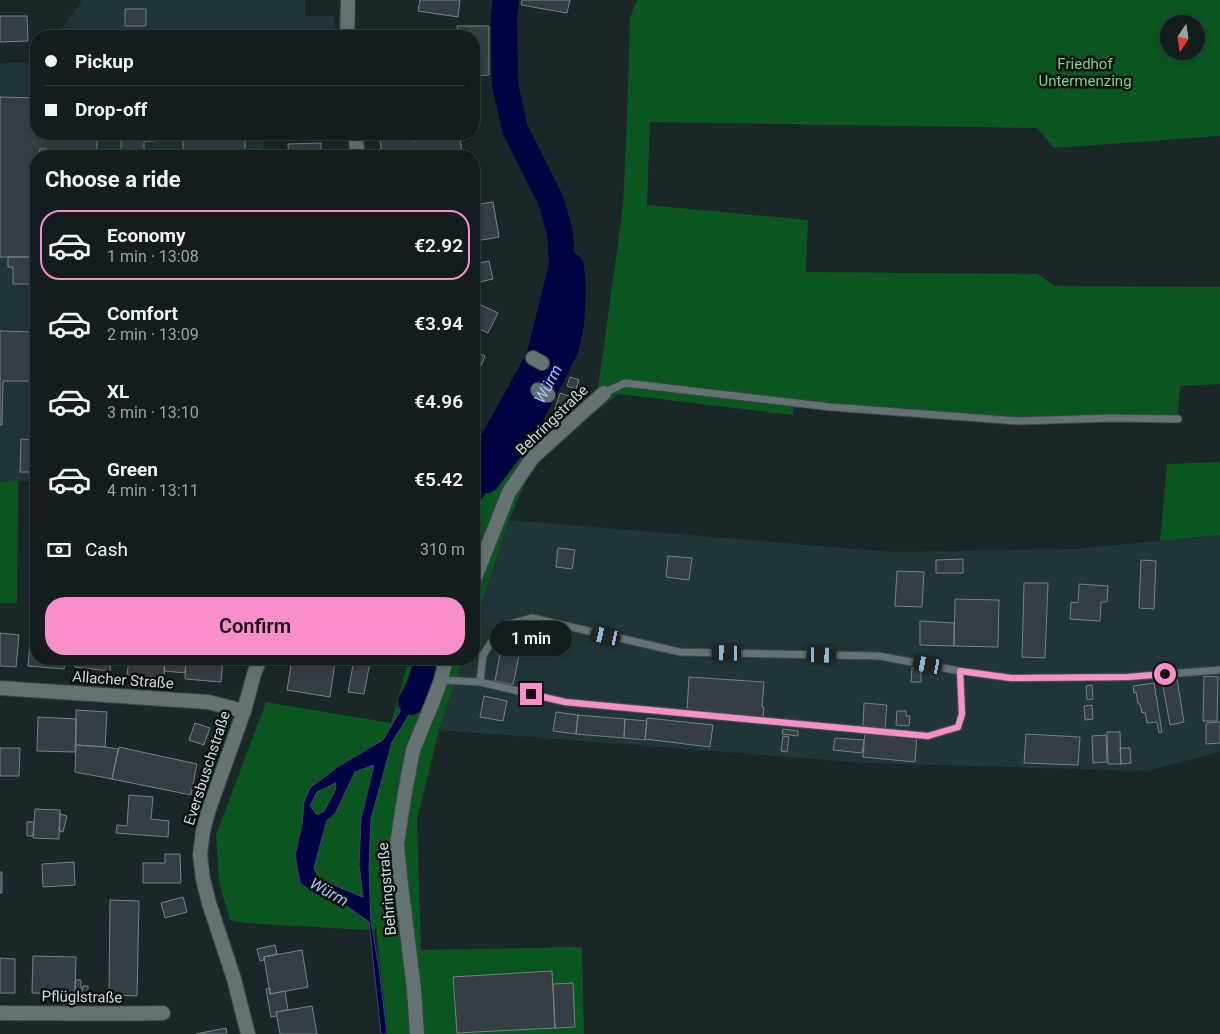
<!DOCTYPE html>
<html lang="en">
<head>
<meta charset="utf-8">
<style>
  :root { --surface:#141d1e; --page:#212a2b; --text:#f1f3f6; --muted:#9da2a4; --line:#333b3c; --accent:#f98fca }
  body { margin:0; font-family:Roboto,sans-serif; background:var(--page); color:var(--text); height:100vh; display:flex; flex-direction:column; font-size:19px; white-space:nowrap }
  * { box-sizing:border-box; margin:0 }
  p { font-size:16px; color:var(--muted) }
  .icon { flex:none; width:28px; height:28px; fill:none; stroke:currentColor; stroke-width:2; stroke-linecap:round; stroke-linejoin:round }
  .map { position:relative; flex:1; overflow:hidden }
  .sheet { position:absolute; left:30px; top:150px; width:450px; height:515px; display:flex; flex-direction:column; background:var(--surface); border-radius:20px; box-shadow:0 2px 12px #0003,0 0 0 1px var(--line) }
  .sheet>* { flex:none }
  .guide { position:absolute; left:30px; top:30px; width:450px; height:110px; border-radius:20px; box-shadow:0 2px 12px #0003,0 0 0 1px var(--line); display:grid; align-content:center; height:110px; padding:0 15px; background:var(--surface) }
  .needle { width:32px; rotate:193deg }
  .tools { position:absolute; left:1160px; top:15px; display:grid; gap:10px }
  .tools a { display:grid; place-items:center; width:45px; height:45px; border-radius:50%; background:var(--surface); box-shadow:0 2px 12px #0003,0 0 0 1px var(--line); font-size:25px }
  .end { position:absolute; width:22px; height:22px; margin:-11px; border:6px solid #f98fca; background:#111; box-shadow:0 0 0 2px #111 }
  .from { border-radius:50% }
  .bubble { position:absolute; height:35px; border-radius:18px; background:var(--surface); box-shadow:0 2px 12px #0003,0 0 0 1px var(--line); font-size:16px; font-weight:600; line-height:35px; text-align:center }
  .car { position:absolute; width:15px; height:30px; margin:-15px -8px; border-radius:6px; box-shadow:0 0 4px 1px #0007; background:linear-gradient(#222 24%,#8ab4d8 0 40%,#222 0 76%,#8ab4d8 0 86%,#222 0) }
  .guide b { display:flex; align-items:center; gap:18px; height:48px; font-size:19px }
  .guide b+b { border-top:1px solid var(--line) }
  .guide i { width:12px; height:12px; background:var(--text) }
  ul { padding:0; list-style:none }
  li { display:flex; align-items:center; gap:15px; height:70px; margin:0 10px 8px; padding:0 5px; border:2px solid transparent; border-radius:20px }
  li div { flex:1 }
  li b { display:block; font-size:19px }
  li em { font-style:normal; font-weight:600 }
  li.active { border-color:var(--accent) }
  li>.icon { width:45px; height:45px; stroke-width:1.5 }
  h2 { padding:0 15px; font-size:22px; line-height:60px }
  .pay { display:flex; align-items:center; gap:12px; height:55px; padding:0 15px; font-size:19px }
  .pay p { margin-inline-start:auto }
  .button { display:flex; gap:10px; margin-top:auto; padding:10px 15px }
  .button a { flex:1; height:58px; border-radius:20px; background:var(--accent); color:#111; font-size:20px; font-weight:600; line-height:58px; text-align:center }
  .map>svg:first-child { display:block }
</style>
</head>
<body>
<div class="map">
<svg width="1220" height="1034" viewBox="0 0 1220 1034">
  <rect width="100%" height="100%" fill="#1a2728"/>
  <path fill="#203537" d="M 82,0 L 305,0 L 305,16 L 334,16 L 335,36 L 57,36 Z
    M 36,62 L 36,134 L 298,134 L 264,135 L 263,156 L 36,156 L 36,481 L 0,482 L 0,63 Z
    M 509,520 L 892,552 L 1075,549 L 1220,535 L 1220,752 L 1147,771 L 866,763 L 439,730 L 463,659 L 474,659 L 474,626 Z"/>
  <path fill="#0b5521" fill-rule="evenodd" d="M 637,0 L 1220,0 L 1220,136 L 1054,148 L 1037,128 L 650,122 L 647,205 L 808,220 L 806,272 L 1037,274 L 1055,286 L 1220,287 L 1220,384 L 1180,386 L 1178,414 L 1015,419 L 794,399 L 793,415 L 618,394 L 588,418 L 530,471 L 509,520 L 474,626 L 474,477 L 486,449 L 512,455 L 598,389 L 623,206 L 627,118 L 630,18 ZM 1169,24 L 1196,24 L 1196,51 L 1169,51 Z
    M 1220,462 L 1220,535 L 1160,541 L 1167,464 Z
    M 18,481 L 17,603 L 0,603 L 0,482 Z
    M 409,659 L 463,659 L 439,730 L 417,819 L 421,950 L 582,947 L 584,1034 L 388,1034 L 376,929 L 368,930 L 247,923 L 230,920 L 219,882 L 216,835 L 266,702 L 391,723 Z"/>
  <path fill="#000342" stroke="#3f4470" fill-rule="evenodd" d="M 423,668 L 427,669 L 420,697 L 392,742 L 371,819 L 369,868 L 371,922 L 379,968 L 387,1034 L 381,1034 L 369,922 L 344,904 L 315,894 L 300,883 L 295,855 L 302,825 L 304,802 L 310,788 L 339,766 L 383,740 L 411,693 ZM 374,765 L 361,819 L 359,865 L 363,897 L 319,879 L 314,868 L 327,820 L 335,814 L 355,772 ZM 336,783 L 335,791 L 324,811 L 317,815 L 310,806 L 317,792 Z"/>
  <g fill="none" stroke-linecap="round" stroke-linejoin="round">
    <g stroke="#000342" stroke-width="26">
      <path id="s1" d="M 487,480 L 518,439 L 551,378 L 566,347 L 571,324 L 573,289 L 571,267 L 569,265"/>
      <path d="M 474,488 L 489,448 L 539,358 L 562,265 L 560,233 L 551,201 L 515,129 L 505,85 L 504,16 L 506,0"/>
      <path d="M 411,702 C 419,689 424,674 427,659"/>
    </g>
  </g>
  <path fill="#343e44" stroke="#768289" d="M 420,0 L 460,0 L 458,17 L 418,11 Z
    M 522,0 L 570,0 L 567,13 L 521,5 Z
    M 125,9 L 146,9 L 146,26 L 125,26 Z
    M 0,16 L 27,16 L 28,41 L 0,42 Z
    M 457,26 L 489,26 L 489,75 L 474,76 L 474,36 L 458,36 Z
    M 73,30 L 94,30 L 94,36 L 73,36 Z
    M 0,97 L 36,98 L 36,134 L 156,134 L 156,141 L 144,141 L 144,151 L 121,151 L 121,140 L 97,140 L 97,156 L 47,156 L 47,149 L 40,149 L 39,156 L 36,156 L 36,252 L 31,252 L 31,257 L 0,257 Z
    M 183,134 L 245,134 L 245,156 L 199,156 L 199,152 L 183,152 Z
    M 433,134 L 460,134 L 462,156 L 382,156 L 380,140 L 413,137 L 413,141 L 433,139 Z
    M 321,143 L 321,156 L 289,156 L 288,144 Z
    M 474,185 L 477,205 L 474,205 Z
    M 493,202 L 499,237 L 476,241 L 474,227 L 474,205 Z
    M 8,257 L 36,257 L 36,284 L 13,284 L 13,267 L 8,267 Z
    M 489,261 L 493,279 L 474,283 L 474,264 Z
    M 481,305 L 498,313 L 488,333 L 475,327 L 474,330 L 474,312 L 476,314 Z
    M 0,331 L 36,332 L 36,381 L 3,381 L 2,425 L 0,425 Z
    M 474,351 L 485,356 L 475,380 L 474,380 Z
    M 570,377 L 579,380 L 576,389 L 567,386 Z
    M 560,393 L 572,397 L 565,416 L 554,412 Z
    M 21,439 L 36,440 L 36,472 L 20,472 Z
    M 558,548 L 575,550 L 572,569 L 556,567 Z
    M 668,556 L 692,558 L 689,580 L 666,577 Z
    M 963,559 L 963,573 L 936,573 L 936,560 Z
    M 1141,560 L 1156,561 L 1154,609 L 1139,608 Z
    M 897,571 L 924,572 L 922,607 L 895,606 Z
    M 1024,583 L 1048,583 L 1045,658 L 1022,657 Z
    M 1079,584 L 1108,586 L 1107,602 L 1101,602 L 1100,621 L 1070,619 L 1071,602 L 1078,603 Z
    M 955,599 L 999,600 L 998,647 L 954,646 Z
    M 920,621 L 954,623 L 954,646 L 920,645 Z
    M 0,633 L 19,635 L 16,667 L 0,666 Z
    M 30,641 L 36,641 L 36,659 L 65,659 L 64,669 L 28,666 Z
    M 502,642 L 521,646 L 513,685 L 495,681 Z
    M 76,659 L 111,659 L 110,671 L 75,667 Z
    M 129,659 L 165,659 L 164,678 L 127,675 Z
    M 165,659 L 186,659 L 185,673 L 164,671 Z
    M 186,659 L 223,659 L 221,682 L 185,679 Z
    M 292,659 L 316,659 L 335,662 L 330,697 L 287,690 Z
    M 354,660 L 370,662 L 364,694 L 348,692 Z
    M 912,668 L 921,669 L 921,682 L 911,682 Z
    M 1204,676 L 1218,677 L 1217,721 L 1203,721 Z
    M 689,677 L 764,682 L 762,707 L 764,707 L 763,717 L 687,711 Z
    M 1177,679 L 1184,722 L 1170,725 L 1162,681 Z
    M 1154,683 L 1162,732 L 1159,733 L 1157,722 L 1147,723 L 1145,712 L 1142,713 L 1140,704 L 1138,704 L 1136,692 L 1134,693 L 1133,686 Z
    M 1092,685 L 1093,699 L 1087,700 L 1086,686 Z
    M 484,696 L 507,701 L 503,721 L 480,717 Z
    M 864,703 L 887,705 L 885,728 L 863,726 Z
    M 1092,705 L 1093,719 L 1085,720 L 1084,706 Z
    M 76,710 L 107,712 L 105,747 L 76,745 Z
    M 897,711 L 906,711 L 906,716 L 910,716 L 909,726 L 896,725 Z
    M 556,712 L 578,715 L 576,734 L 553,731 Z
    M 578,715 L 625,719 L 624,738 L 576,734 Z
    M 38,717 L 76,719 L 75,752 L 37,751 Z
    M 647,718 L 713,725 L 710,747 L 645,739 Z
    M 625,719 L 647,721 L 645,740 L 624,738 Z
    M 1220,722 L 1220,743 L 1206,744 L 1206,723 Z
    M 195,723 L 210,728 L 204,745 L 189,740 Z
    M 783,729 L 798,731 L 798,736 L 782,734 Z
    M 865,731 L 917,736 L 915,762 L 863,757 Z
    M 1107,732 L 1120,732 L 1121,764 L 1108,764 Z
    M 1026,734 L 1080,737 L 1078,765 L 1024,763 Z
    M 1106,735 L 1107,762 L 1093,763 L 1092,736 Z
    M 783,736 L 789,737 L 787,752 L 781,751 Z
    M 835,738 L 864,740 L 862,753 L 833,750 Z
    M 76,745 L 105,747 L 118,749 L 112,779 L 75,772 Z
    M 119,747 L 197,764 L 191,795 L 112,779 Z
    M 0,748 L 20,748 L 19,776 L 0,776 Z
    M 1120,748 L 1130,748 L 1131,763 L 1121,764 Z
    M 129,795 L 153,797 L 151,819 L 169,821 L 168,837 L 116,833 L 117,825 L 127,826 Z
    M 35,809 L 60,810 L 59,839 L 33,838 Z
    M 60,814 L 67,816 L 63,832 L 59,831 Z
    M 27,822 L 34,822 L 33,836 L 27,836 Z
    M 165,854 L 180,854 L 181,883 L 143,883 L 143,863 L 165,863 Z
    M 74,862 L 75,885 L 43,887 L 42,864 Z
    M 0,872 L 2,872 L 2,893 L 0,893 Z
    M 183,897 L 187,912 L 165,918 L 161,903 Z
    M 110,900 L 139,901 L 137,996 L 109,995 Z
    M 275,945 L 277,954 L 264,957 L 264,960 L 260,961 L 257,949 Z
    M 302,950 L 308,987 L 270,994 L 264,957 Z
    M 33,956 L 76,957 L 75,994 L 32,993 Z
    M 0,958 L 15,959 L 15,993 L 0,993 Z
    M 552,971 L 555,1028 L 457,1033 L 453,977 Z
    M 75,980 L 81,980 L 81,993 L 75,993 Z
    M 573,983 L 575,1027 L 555,1028 L 553,984 Z
    M 83,986 L 88,986 L 88,993 L 82,993 Z
    M 270,988 L 270,994 L 285,991 L 288,1010 L 276,1012 L 277,1016 L 271,1017 L 266,989 Z
    M 312,1006 L 317,1034 L 280,1034 L 276,1012 Z
    M 226,1028 L 227,1034 L 196,1034 Z"/>
  <g fill="none" stroke-linecap="round" stroke-linejoin="round">
    <g stroke="#3a4546" stroke-width="9">
      <path id="service" d="M 604,393 L 625,383 L 831,407 L 1019,421 L 1111,418 L 1178,419
        M 441,680 L 480,682 L 565,702 L 928,736 L 958,727 L 962,714 L 960,671
        M 480,682 L 483,655 L 502,626 L 532,618 L 680,652 L 879,656 L 960,671 L 1011,678 L 1128,677 L 1220,670"/>
    </g>
    <g stroke="#3a4546" stroke-width="16">
      <path id="minor" d="M 533,358 L 542,363
        M 538,390 L 548,395
        M 474,580 L 509,492 L 533,457 L 604,393
        M 0,1013 C 55,1013 109,1014 163,1013
        M 417,1034 L 414,989 L 400,876 L 397,844 L 405,792 L 413,750 L 432,704 L 441,680 L 446,659"/>
    </g>
    <g stroke="#3a4546" stroke-width="16">
      <path id="tertiary" d="M 0,688 L 208,702 L 244,711"/>
    </g>
    <g stroke="#3a4546" stroke-width="16">
      <path id="secondary" d="M 347,36 L 348,0
        M 355,134 L 358,156
        M 248,1034 L 234,979 L 209,903 L 203,879 L 200,855 L 203,831 L 209,809 L 244,711 L 254,674 L 260,659"/>
    </g>
    <use href="#service" stroke="#647274" stroke-width="7"/>
    <use href="#minor" stroke="#647274" stroke-width="14"/>
    <use href="#tertiary" stroke="#647274" stroke-width="14"/>
    <use href="#secondary" stroke="#647274" stroke-width="14"/>
  </g>
  <g fill="none" stroke-linecap="round" stroke-linejoin="round">
    <path stroke="#f98fca" stroke-width="6" d="M 531,694 L 565,702 L 928,736 L 958,727 L 962,714 L 960,671 L 1011,678 L 1128,677 L 1165,674"/>
  </g>
  <g text-anchor="middle" dominant-baseline="central" stroke-width="5" stroke-linejoin="round" paint-order="stroke">
    <g font-size="15" fill="#78d888" stroke="#090f0f">
      <text x="1085" y="64">Friedhof<tspan x="1085" dy="17">Untermenzing</tspan></text>
    </g>
    <g font-size="15" fill="#d2dadb" stroke="#090f0f">
      <text transform="translate(552 420) rotate(-44)">Behringstraße</text>
      <text transform="translate(123 680) rotate(4)">Allacher Straße</text>
      <text transform="translate(207 768) rotate(-72)">Eversbuschstraße</text>
      <text transform="translate(387 889) rotate(-95)">Behringstraße</text>
      <text transform="translate(82 997) rotate(1)">Pflüglstraße</text>
    </g>
    <g font-size="16" font-style="italic" fill="#a4c5fd" stroke="#090f0f">
      <text stroke="none"><textPath href="#s1" startOffset="114">Würm</textPath></text>
      <text transform="translate(329 892) rotate(29)">Würm</text>
    </g>
  </g>
</svg>
<div class="tools">
<a><svg class="needle" viewBox="-14 -14 28 28"><path d="M0-13l5 13h-10z" fill="#e53935"/><path d="M0 13l5-13h-10z" fill="#9da2a4"/></svg></a>
</div>
<i class="end from" style="left:1165px;top:674px"></i>
<i class="end" style="left:531px;top:694px"></i>
<div class="bubble" style="left:490px;top:621px;width:82px">1 min</div>
<i class="car" style="left:606px;top:636px;rotate:283deg"></i>
<i class="car" style="left:727px;top:653px;rotate:271deg"></i>
<i class="car" style="left:822px;top:655px;rotate:91deg"></i>
<i class="car" style="left:928px;top:665px;rotate:280deg"></i>
<div class="guide">
<b><i class="from"></i>Pickup</b>
<b><i></i>Drop-off</b>
</div>
<section class="sheet">
<h2>Choose a ride</h2>
<ul>
<li class="active"><svg class="icon" aria-label="car" viewBox="0 0 24 24"><path d="M5 17H2v-5l4-1 3-4h7l3 4 3 1v5h-3M9 17h6M6 11h13"/><circle cx="7" cy="17" r="2"/><circle cx="17" cy="17" r="2"/></svg><div><b>Economy</b><p>1 min · 13:08</p></div><em>€2.92</em></li>
<li><svg class="icon" aria-label="car" viewBox="0 0 24 24"><path d="M5 17H2v-5l4-1 3-4h7l3 4 3 1v5h-3M9 17h6M6 11h13"/><circle cx="7" cy="17" r="2"/><circle cx="17" cy="17" r="2"/></svg><div><b>Comfort</b><p>2 min · 13:09</p></div><em>€3.94</em></li>
<li><svg class="icon" aria-label="car" viewBox="0 0 24 24"><path d="M5 17H2v-5l4-1 3-4h7l3 4 3 1v5h-3M9 17h6M6 11h13"/><circle cx="7" cy="17" r="2"/><circle cx="17" cy="17" r="2"/></svg><div><b>XL</b><p>3 min · 13:10</p></div><em>€4.96</em></li>
<li><svg class="icon" aria-label="car" viewBox="0 0 24 24"><path d="M5 17H2v-5l4-1 3-4h7l3 4 3 1v5h-3M9 17h6M6 11h13"/><circle cx="7" cy="17" r="2"/><circle cx="17" cy="17" r="2"/></svg><div><b>Green</b><p>4 min · 13:11</p></div><em>€5.42</em></li>
</ul>
<div class="pay"><svg class="icon" aria-label="cash" viewBox="0 0 24 24"><path d="M3 7h18v10H3z"/><circle cx="12" cy="12" r="2"/></svg>Cash<p>310 m</p></div>
<div class="button"><a>Confirm</a></div>
</section>
</div>
</body>
</html>
